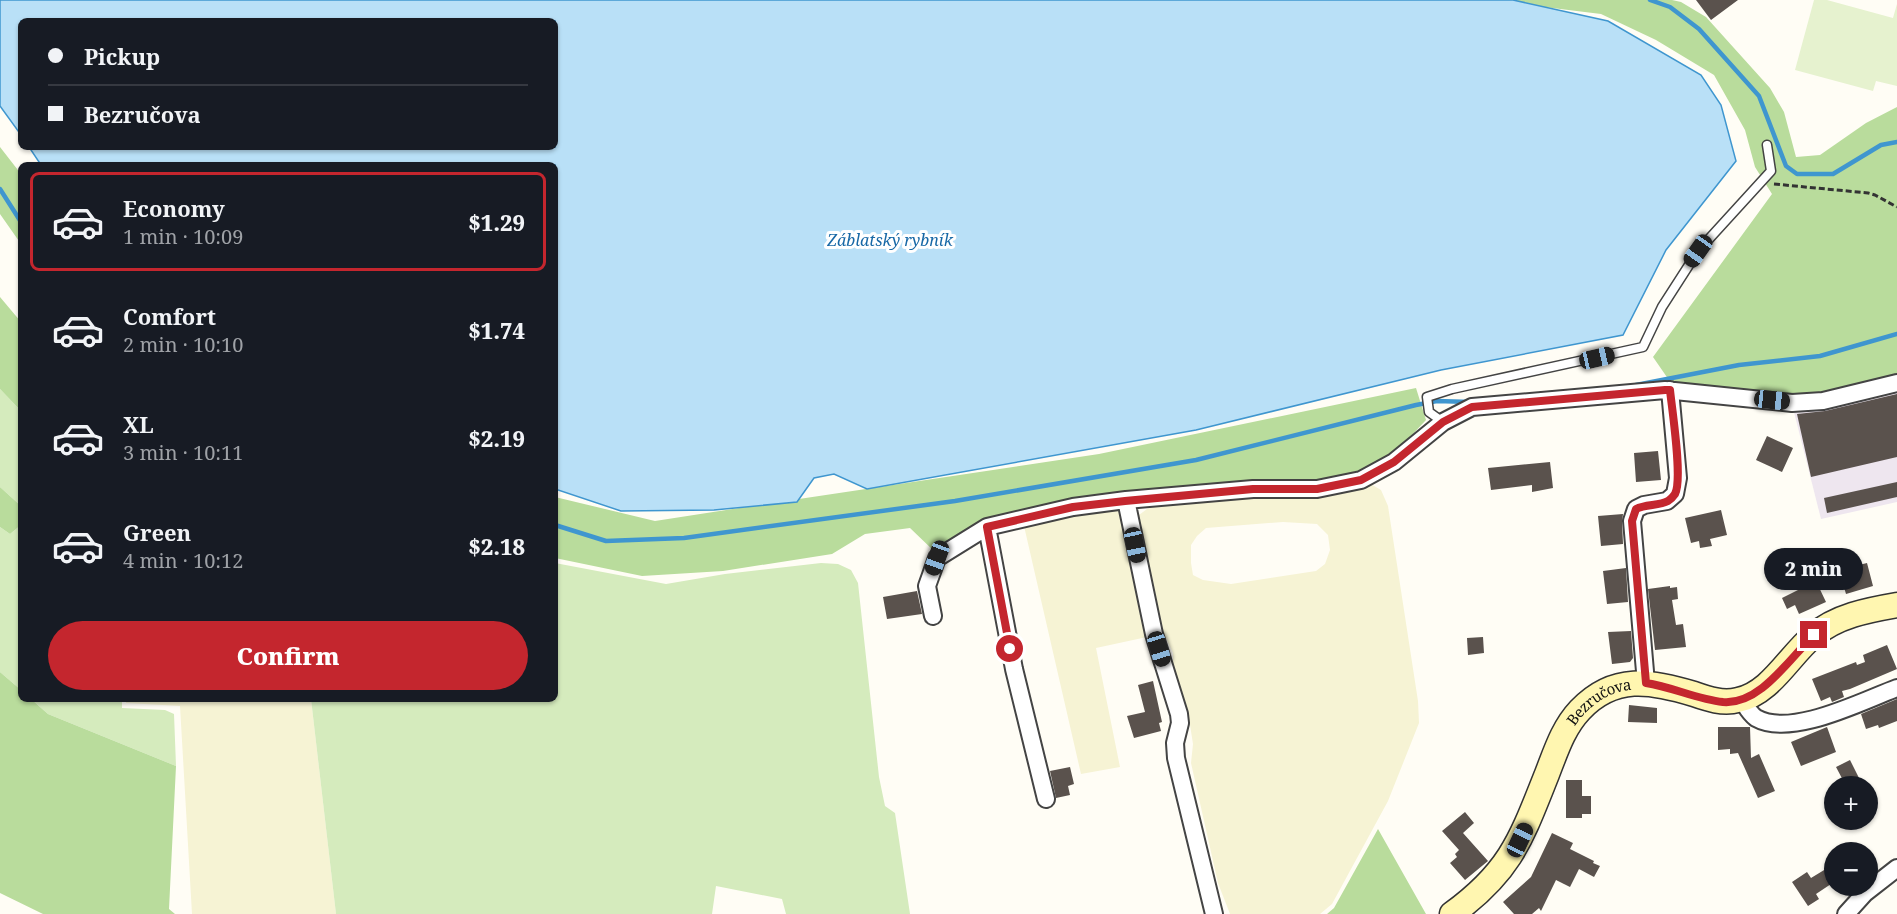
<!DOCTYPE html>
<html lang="en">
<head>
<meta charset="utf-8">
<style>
  :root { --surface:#171b24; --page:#20242c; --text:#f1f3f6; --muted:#9ea1a6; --line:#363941; --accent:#c4262e }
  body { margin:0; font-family:"Noto Serif",serif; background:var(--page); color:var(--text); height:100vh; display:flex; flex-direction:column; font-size:22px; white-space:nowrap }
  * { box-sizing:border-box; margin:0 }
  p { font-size:20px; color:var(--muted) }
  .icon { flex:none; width:33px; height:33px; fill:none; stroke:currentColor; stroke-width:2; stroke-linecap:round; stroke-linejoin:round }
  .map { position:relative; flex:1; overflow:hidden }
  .drawer { position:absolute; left:18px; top:162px; width:540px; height:540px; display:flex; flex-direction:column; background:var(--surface); border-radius:9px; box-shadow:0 2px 4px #0004 }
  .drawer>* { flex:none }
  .top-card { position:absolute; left:18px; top:18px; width:540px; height:132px; border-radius:9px; box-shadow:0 2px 4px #0004; display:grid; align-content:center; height:132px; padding:0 30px; background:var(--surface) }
  .fabs { position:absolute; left:1824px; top:776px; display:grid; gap:12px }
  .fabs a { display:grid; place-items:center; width:54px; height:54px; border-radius:50%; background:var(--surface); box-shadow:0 2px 4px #0004; font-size:30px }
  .end { position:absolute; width:27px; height:27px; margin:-14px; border:8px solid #c4262e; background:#fff; box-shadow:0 0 0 3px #fff }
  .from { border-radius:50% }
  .bubble { position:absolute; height:42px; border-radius:21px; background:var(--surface); box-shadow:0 2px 4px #0004; font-size:20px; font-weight:800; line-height:42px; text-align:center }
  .car { position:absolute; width:18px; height:36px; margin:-18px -9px; border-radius:8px; box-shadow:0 0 4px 2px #0007; background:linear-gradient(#222 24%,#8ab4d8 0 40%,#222 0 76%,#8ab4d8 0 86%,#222 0) }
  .top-card b { display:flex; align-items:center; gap:21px; height:57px; font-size:22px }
  .top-card b+b { border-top:2px solid var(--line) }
  .top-card i { width:15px; height:15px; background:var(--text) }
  ul { padding:10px 0 0; list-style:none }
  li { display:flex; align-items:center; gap:18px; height:99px; margin:0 12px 9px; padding:0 18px; border:3px solid transparent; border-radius:9px }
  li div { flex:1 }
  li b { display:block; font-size:22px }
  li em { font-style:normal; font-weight:800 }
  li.selected { border-color:var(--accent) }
  li>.icon { width:54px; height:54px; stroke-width:1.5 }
  .action { display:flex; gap:12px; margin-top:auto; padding:12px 30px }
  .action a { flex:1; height:69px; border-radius:36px; background:var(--accent); color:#fff; font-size:24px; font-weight:800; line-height:69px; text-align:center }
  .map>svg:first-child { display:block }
</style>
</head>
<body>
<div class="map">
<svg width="1897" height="914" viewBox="0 0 1897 914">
  <rect width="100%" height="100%" fill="#fffdf5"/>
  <path fill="#eee6ef" d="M 1897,381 L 1897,502 L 1821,519 L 1794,412 Z"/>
  <path fill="#f6f3d4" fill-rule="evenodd" d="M 1369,483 L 1381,490 L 1388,506 L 1418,701 L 1419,723 L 1388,801 L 1332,904 L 1320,914 L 1230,914 L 1218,883 L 1191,763 L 1193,744 L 1190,725 L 1173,667 L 1173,653 L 1161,628 L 1138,522 L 1139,515 L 1147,509 L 1159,505 ZM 1283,522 L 1317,524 L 1328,535 L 1330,550 L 1325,564 L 1316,571 L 1231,584 L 1203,580 L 1193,575 L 1191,563 L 1191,545 L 1197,536 L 1206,528 Z
    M 1120,507 L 1147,637 L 1096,648 L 1120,767 L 1081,774 L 1024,526 L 1066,515 Z
    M 126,699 L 311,699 L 336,914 L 192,914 L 180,706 L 126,703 Z"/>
  <path fill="#d5ebbd" d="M 0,389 L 21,411 L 21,506 L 0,487 Z
    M 21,525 L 21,690 L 0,672 L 0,527 L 10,534 Z
    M 555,563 L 666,584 L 725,574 L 821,563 L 838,564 L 851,570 L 858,583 L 879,777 L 885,806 L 895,813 L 910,914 L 786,914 L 782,899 L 716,886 L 712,914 L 336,914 L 311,699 L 555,699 Z
    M 31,699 L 122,699 L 122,708 L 165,710 L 174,714 L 176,766 L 48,714 Z"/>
  <path fill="#b9dc9c" d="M 1513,0 L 1672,0 L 1681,2 L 1706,17 L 1770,88 L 1784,112 L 1796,157 L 1820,155 L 1866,123 L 1897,107 L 1897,376 L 1818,397 L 1671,383 L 1653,357 L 1772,194 L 1755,167 L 1745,130 L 1714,75 L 1656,40 L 1601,14 L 1536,6 Z
    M 0,147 L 21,174 L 21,244 L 0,214 Z
    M 0,297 L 21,322 L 21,411 L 0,389 Z
    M 1416,388 L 1426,420 L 1392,456 L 1357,473 L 1315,481 L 1069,501 L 935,552 L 910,528 L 865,534 L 832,554 L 723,571 L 642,576 L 555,558 L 555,497 L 655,521 L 752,506 L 797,502 L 799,499 L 1099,454 Z
    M 0,487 L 21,506 L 21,525 L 10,534 L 0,527 Z
    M 0,672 L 21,690 L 21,699 L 31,699 L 48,714 L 176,766 L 169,909 L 175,914 L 43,914 L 0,893 Z
    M 1378,829 L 1426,914 L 1327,914 L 1334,908 Z"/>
  <path fill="#e6f2cf" d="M 1814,0 L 1827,0 L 1893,18 L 1897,4 L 1897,86 L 1876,81 L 1873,91 L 1795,70 Z"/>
  <path fill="#b9e0f7" stroke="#3f96cf" stroke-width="1.5" d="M 0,0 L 1513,0 L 1608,21 L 1701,75 L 1721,105 L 1736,161 L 1666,250 L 1623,335 L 1441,370 L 1196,430 L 867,489 L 834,474 L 814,478 L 797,502 L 714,510 L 621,511 L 555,489 L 555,165 L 41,165 L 29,147 L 555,147 L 555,21 L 21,21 L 21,135 L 0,106 Z"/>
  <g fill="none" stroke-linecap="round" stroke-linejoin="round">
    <path stroke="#3f96cf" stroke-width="4.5" d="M 1650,0 L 1670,7 L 1699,29 L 1759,96 L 1786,166 L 1797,174 L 1833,174 L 1881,145 L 1897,142
      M 0,189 L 21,222
      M 1636,385 L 1739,365 L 1820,356 L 1897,334
      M 555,525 L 606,541 L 684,538 L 955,501 L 1196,460 L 1416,405 L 1437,401 L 1470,402"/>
  </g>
  <path fill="#5a524d" d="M 1696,0 L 1738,0 L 1711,20 Z
    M 1897,394 L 1897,457 L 1811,477 L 1797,414 L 1825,411 Z
    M 1767,436 L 1793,448 L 1782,472 L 1756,460 Z
    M 1658,451 L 1661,480 L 1636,482 L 1634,453 Z
    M 1550,462 L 1553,488 L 1532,492 L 1532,485 L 1491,490 L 1488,468 Z
    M 1897,482 L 1897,497 L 1827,513 L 1824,498 Z
    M 1721,510 L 1727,535 L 1710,539 L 1712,546 L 1700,548 L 1699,541 L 1691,543 L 1685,518 Z
    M 1623,514 L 1622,522 L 1623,544 L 1601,546 L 1598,516 Z
    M 1867,563 L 1873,586 L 1846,594 L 1839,570 Z
    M 1626,568 L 1628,602 L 1607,604 L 1603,571 Z
    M 1816,581 L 1826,602 L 1799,614 L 1795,605 L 1787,609 L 1782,598 Z
    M 1670,586 L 1670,588 L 1677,587 L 1678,599 L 1672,600 L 1676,625 L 1683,624 L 1686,647 L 1655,650 L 1648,589 Z
    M 917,591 L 922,614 L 887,619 L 883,597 Z
    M 1631,631 L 1633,658 L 1630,662 L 1612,664 L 1608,632 Z
    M 1483,637 L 1484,653 L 1468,655 L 1467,638 Z
    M 1887,645 L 1897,669 L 1850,689 L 1842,691 L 1844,697 L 1832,702 L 1830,697 L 1821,701 L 1812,679 L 1856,662 L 1857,665 L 1865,662 L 1863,655 Z
    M 1153,681 L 1162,722 L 1159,723 L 1161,731 L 1134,738 L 1127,716 L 1145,712 L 1138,685 Z
    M 1897,699 L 1897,721 L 1879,728 L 1878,725 L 1866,729 L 1861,714 Z
    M 1629,705 L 1657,708 L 1657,723 L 1628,722 Z
    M 1718,727 L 1750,727 L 1751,758 L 1759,754 L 1775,791 L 1758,798 L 1738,753 L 1730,754 L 1730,749 L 1718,750 Z
    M 1827,727 L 1836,752 L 1801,766 L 1791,742 Z
    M 1850,760 L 1859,778 L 1845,784 L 1836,767 Z
    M 1070,767 L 1074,784 L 1068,786 L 1070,795 L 1056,798 L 1050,771 Z
    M 1566,780 L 1582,780 L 1582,796 L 1591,796 L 1591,814 L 1582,814 L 1582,818 L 1566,818 Z
    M 1465,812 L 1474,823 L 1463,833 L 1488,861 L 1465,880 L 1450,863 L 1457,857 L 1455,854 L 1459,850 L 1442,831 Z
    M 1552,833 L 1573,843 L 1570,849 L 1594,861 L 1593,863 L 1600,866 L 1594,877 L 1579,869 L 1570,887 L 1556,880 L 1541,911 L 1539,908 L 1532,914 L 1514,914 L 1503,902 L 1531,877 Z
    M 1834,864 L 1834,882 L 1816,894 L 1819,899 L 1808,906 L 1792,882 L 1807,872 L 1811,878 Z"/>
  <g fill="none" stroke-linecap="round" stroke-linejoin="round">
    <g stroke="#444" stroke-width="11">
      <path id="lane" d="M 1443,422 L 1429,412 L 1427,397 L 1452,389 L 1643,347 L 1662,307 L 1698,251 L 1771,171 L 1767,145"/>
    </g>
    <g stroke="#444" stroke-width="20">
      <path id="street" d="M 1126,500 L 1154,634 L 1179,714 L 1180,723 L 1175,743 L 1176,758 L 1214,914
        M 987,527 L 1014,669 L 1046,799
        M 933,616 L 927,586 L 937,558 L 987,527 L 1073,507 L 1126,500 L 1253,489 L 1317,489 L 1361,480 L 1394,462 L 1443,422 L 1472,407 L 1665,390 L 1792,403 L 1823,401 L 1897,383
        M 1646,683 L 1632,521 L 1636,509 L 1644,505 L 1667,501 L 1675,494 L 1678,478 L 1670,390
        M 1742,700 C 1746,706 1749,713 1756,718 C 1791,738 1862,701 1897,688
        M 1846,914 L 1865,893 L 1897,868"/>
    </g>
    <g stroke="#333" stroke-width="27">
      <g id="secondary">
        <path id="s1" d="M 1452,914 C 1511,871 1521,839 1547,774 C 1556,751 1563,728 1580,710 C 1614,674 1651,681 1694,694 C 1708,699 1723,704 1738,700 C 1770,694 1789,656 1813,636 C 1836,616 1868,610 1897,605"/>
      </g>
    </g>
    <path stroke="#333" stroke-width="3" stroke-dasharray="6 3" stroke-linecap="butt" d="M 1774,184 L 1868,193 L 1875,195 L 1897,207"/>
    <use href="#lane" stroke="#fff" stroke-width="8"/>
    <use href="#street" stroke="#fff" stroke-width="16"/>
    <use href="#secondary" stroke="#fff6b0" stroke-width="24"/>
  </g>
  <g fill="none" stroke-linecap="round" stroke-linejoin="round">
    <path stroke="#c4262e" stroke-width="8" d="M 1010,649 L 987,527 L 1073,507 L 1125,501 L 1253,489 L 1317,489 L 1361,480 L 1394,462 L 1443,422 L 1472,407 L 1665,390 L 1670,390 C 1672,410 1683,479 1675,494 C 1673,497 1671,499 1668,501 C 1659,506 1646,504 1636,509 L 1632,521 L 1646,683 C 1672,687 1697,699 1723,702 C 1760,705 1789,659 1814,635"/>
  </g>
  <g text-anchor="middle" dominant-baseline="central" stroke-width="6" stroke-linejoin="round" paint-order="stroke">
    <g font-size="15" fill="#111" stroke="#fff">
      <text stroke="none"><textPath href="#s1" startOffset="266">Bezručova</textPath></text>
    </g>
    <g font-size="16" font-style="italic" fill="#1768a6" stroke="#fff">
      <text x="890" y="240">Záblatský rybník</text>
    </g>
  </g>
</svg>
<div class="fabs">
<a>+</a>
<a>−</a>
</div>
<i class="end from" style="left:1010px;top:649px"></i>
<i class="end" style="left:1814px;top:635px"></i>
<div class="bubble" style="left:1764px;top:548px;width:99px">2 min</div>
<i class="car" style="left:1698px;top:251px;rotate:215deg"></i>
<i class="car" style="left:1597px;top:358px;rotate:77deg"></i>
<i class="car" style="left:1772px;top:400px;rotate:96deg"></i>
<i class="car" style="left:1135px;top:545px;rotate:168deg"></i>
<i class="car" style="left:937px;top:558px;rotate:200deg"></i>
<i class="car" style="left:1159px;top:649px;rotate:163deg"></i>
<i class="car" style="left:1520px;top:840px;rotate:25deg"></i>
<div class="top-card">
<b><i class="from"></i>Pickup</b>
<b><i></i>Bezručova</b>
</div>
<section class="drawer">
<ul>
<li class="selected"><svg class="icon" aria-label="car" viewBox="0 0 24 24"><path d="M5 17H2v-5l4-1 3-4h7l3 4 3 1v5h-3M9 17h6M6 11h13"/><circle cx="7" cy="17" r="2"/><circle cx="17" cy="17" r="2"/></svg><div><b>Economy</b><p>1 min · 10:09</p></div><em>$1.29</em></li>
<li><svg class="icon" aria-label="car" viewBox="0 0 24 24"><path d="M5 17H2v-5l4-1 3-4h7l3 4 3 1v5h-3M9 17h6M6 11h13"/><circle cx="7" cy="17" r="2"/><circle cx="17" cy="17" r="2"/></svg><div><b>Comfort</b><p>2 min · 10:10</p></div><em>$1.74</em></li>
<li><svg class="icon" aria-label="car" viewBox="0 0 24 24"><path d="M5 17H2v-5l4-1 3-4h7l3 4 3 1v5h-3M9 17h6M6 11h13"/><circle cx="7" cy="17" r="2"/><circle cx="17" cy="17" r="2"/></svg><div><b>XL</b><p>3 min · 10:11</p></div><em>$2.19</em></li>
<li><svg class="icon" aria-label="car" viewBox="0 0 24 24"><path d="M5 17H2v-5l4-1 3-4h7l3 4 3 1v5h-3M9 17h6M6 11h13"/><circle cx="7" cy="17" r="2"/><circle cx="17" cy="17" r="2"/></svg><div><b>Green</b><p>4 min · 10:12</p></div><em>$2.18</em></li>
</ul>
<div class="action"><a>Confirm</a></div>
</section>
</div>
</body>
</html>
